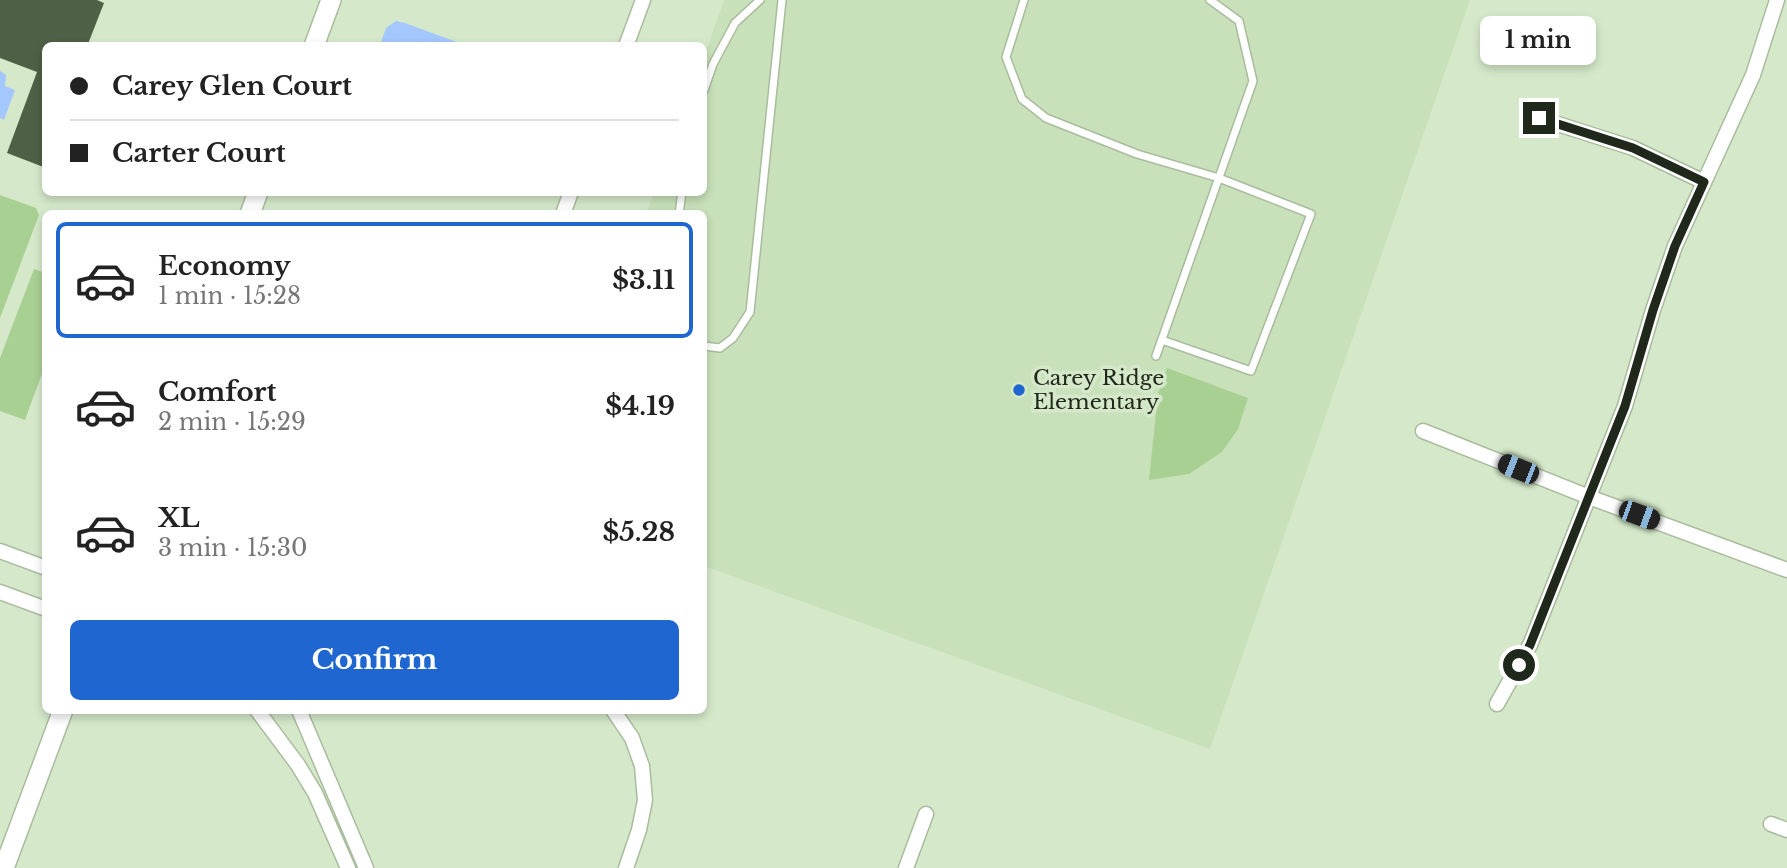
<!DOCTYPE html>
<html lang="en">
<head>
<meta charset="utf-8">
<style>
  :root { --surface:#fff; --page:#f2f2f2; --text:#222; --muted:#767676; --line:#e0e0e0; --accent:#1f66d1 }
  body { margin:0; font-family:"Libre Baskerville",serif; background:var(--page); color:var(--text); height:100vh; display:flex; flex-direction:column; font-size:26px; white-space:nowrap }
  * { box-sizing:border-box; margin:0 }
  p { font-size:23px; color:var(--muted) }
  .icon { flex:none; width:38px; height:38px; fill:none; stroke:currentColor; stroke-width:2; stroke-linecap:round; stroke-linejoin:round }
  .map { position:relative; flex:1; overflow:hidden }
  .side { position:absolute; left:42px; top:210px; width:665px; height:504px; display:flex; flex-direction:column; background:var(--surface); border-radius:10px; box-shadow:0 4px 10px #0003 }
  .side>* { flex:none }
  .banner { position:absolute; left:42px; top:42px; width:665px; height:154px; border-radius:10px; box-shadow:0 4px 10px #0003; display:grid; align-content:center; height:154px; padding:0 28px; background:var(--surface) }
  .end { position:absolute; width:32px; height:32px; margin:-16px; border:9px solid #20271b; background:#fff; box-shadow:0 0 0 4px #fff }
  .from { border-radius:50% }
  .bubble { position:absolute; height:49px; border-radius:10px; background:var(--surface); box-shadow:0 4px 10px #0003; font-size:23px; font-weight:800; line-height:49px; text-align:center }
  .car { position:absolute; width:21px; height:42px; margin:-21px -10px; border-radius:9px; box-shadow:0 0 5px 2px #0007; background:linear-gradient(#222 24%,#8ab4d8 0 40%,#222 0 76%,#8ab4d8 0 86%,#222 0) }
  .banner b { display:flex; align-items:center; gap:24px; height:66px; font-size:26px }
  .banner b+b { border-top:2px solid var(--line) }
  .banner i { width:18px; height:18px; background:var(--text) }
  ul { padding:12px 0 0; list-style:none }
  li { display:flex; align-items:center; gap:21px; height:116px; margin:0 14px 10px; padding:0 14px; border:4px solid transparent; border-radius:10px }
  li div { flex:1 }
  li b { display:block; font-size:26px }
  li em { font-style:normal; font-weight:800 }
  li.selected { border-color:var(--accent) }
  li>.icon { width:63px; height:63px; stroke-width:1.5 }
  .action { display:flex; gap:14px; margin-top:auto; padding:14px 28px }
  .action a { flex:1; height:80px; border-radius:10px; background:var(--accent); color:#fff; font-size:28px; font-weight:800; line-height:80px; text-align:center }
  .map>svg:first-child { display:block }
</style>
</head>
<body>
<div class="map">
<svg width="1787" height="868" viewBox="0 0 1787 868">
  <rect width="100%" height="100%" fill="#d5e9ca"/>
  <path fill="#c8e1ba" d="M 724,0 L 1470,0 L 1210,749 L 704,566 L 704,214 L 646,214 L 654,193 L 704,192 L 704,57 Z"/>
  <path fill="#a9d093" d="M 0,195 L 36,208 L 39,215 L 0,318 Z
    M 34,269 L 45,273 L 45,365 L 25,420 L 0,411 L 0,358 Z
    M 1167,368 L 1248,398 L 1238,429 L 1222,452 L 1189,474 L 1149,480 L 1158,394 Z"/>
  <path fill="#a4c7fe" d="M 396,21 L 405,23 L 465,45 L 380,45 L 386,28 Z
    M 0,71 L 6,75 L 5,86 L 15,90 L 4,120 L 0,118 Z"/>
  <path fill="#4e6045" d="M 0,0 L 97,0 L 104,3 L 88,44 L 83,42 L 82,46 L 46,46 L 46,168 L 7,153 L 37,72 L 0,58 Z"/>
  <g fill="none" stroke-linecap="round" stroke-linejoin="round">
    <g stroke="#a9bc9e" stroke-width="10">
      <path id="service" d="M 1024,0 L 1006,57 L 1022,99 L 1046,118 L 1137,154 L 1219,178 L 1311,214 L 1251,371 L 1162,340
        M 704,90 L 713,64 L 735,23 L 760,0
        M 679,214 L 682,192
        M 704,346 L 720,348 L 733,338 L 750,312 L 782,0
        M 1156,356 L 1253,81 L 1239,21 L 1210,0"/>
    </g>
    <g stroke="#a9bc9e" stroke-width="17">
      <path id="minor" d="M 626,46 L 643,0
        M 1539,118 L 1633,148 L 1704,182
        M 563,214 L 571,192
        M 1423,431 L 1589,497 L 1787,570
        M 0,551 L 46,568
        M 0,592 L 46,609
        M 1497,704 L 1530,645 L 1625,406 L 1653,310 L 1675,246 L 1753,75 L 1777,0
        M 257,710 L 298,765 L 315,793 L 348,868
        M 299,710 L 366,868
        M 613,710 L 632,738 L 642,766 L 645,800 L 639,830 L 626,868
        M 1771,824 L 1787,830
        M 906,868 L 926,814"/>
    </g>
    <g stroke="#a9bc9e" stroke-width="22">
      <path id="tertiary" d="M 314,46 L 331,0
        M 250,214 L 258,192
        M 4,868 L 63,710"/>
    </g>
    <use href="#service" stroke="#fff" stroke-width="7"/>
    <use href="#minor" stroke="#fff" stroke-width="14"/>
    <use href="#tertiary" stroke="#fff" stroke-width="19"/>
  </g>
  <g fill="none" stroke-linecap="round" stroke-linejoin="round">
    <path stroke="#20271b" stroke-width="9" d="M 1519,665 L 1530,645 L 1625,406 L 1653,310 L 1675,246 L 1704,182 L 1633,148 L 1539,118"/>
  </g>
  <circle fill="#1f66d1" stroke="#d5e9ca" stroke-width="2.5" cx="1019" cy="390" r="7"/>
  <g text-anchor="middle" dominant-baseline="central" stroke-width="7" stroke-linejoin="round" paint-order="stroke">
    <g font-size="21" fill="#20271b" stroke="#d5e9ca" text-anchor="start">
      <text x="1033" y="378">Carey Ridge<tspan x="1033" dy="24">Elementary</tspan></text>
    </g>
  </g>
</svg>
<i class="end from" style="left:1519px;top:665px"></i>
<i class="end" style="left:1539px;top:118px"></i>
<div class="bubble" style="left:1480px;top:16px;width:116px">1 min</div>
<i class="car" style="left:1518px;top:469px;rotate:292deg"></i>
<i class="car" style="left:1639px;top:515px;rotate:110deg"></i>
<div class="banner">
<b><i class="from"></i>Carey Glen Court</b>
<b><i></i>Carter Court</b>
</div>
<section class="side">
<ul>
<li class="selected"><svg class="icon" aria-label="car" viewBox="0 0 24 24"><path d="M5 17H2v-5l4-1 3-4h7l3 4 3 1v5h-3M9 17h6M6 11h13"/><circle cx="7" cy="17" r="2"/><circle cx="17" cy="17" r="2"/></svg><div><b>Economy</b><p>1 min · 15:28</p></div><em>$3.11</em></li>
<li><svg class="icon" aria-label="car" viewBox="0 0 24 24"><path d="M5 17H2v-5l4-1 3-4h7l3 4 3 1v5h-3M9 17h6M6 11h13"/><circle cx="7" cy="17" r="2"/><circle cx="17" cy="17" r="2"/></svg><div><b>Comfort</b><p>2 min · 15:29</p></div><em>$4.19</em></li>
<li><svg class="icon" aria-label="car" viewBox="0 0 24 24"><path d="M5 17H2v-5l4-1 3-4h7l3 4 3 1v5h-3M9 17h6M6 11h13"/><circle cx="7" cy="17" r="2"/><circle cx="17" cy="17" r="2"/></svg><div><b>XL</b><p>3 min · 15:30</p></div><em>$5.28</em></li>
</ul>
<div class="action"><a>Confirm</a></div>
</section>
</div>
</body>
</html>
